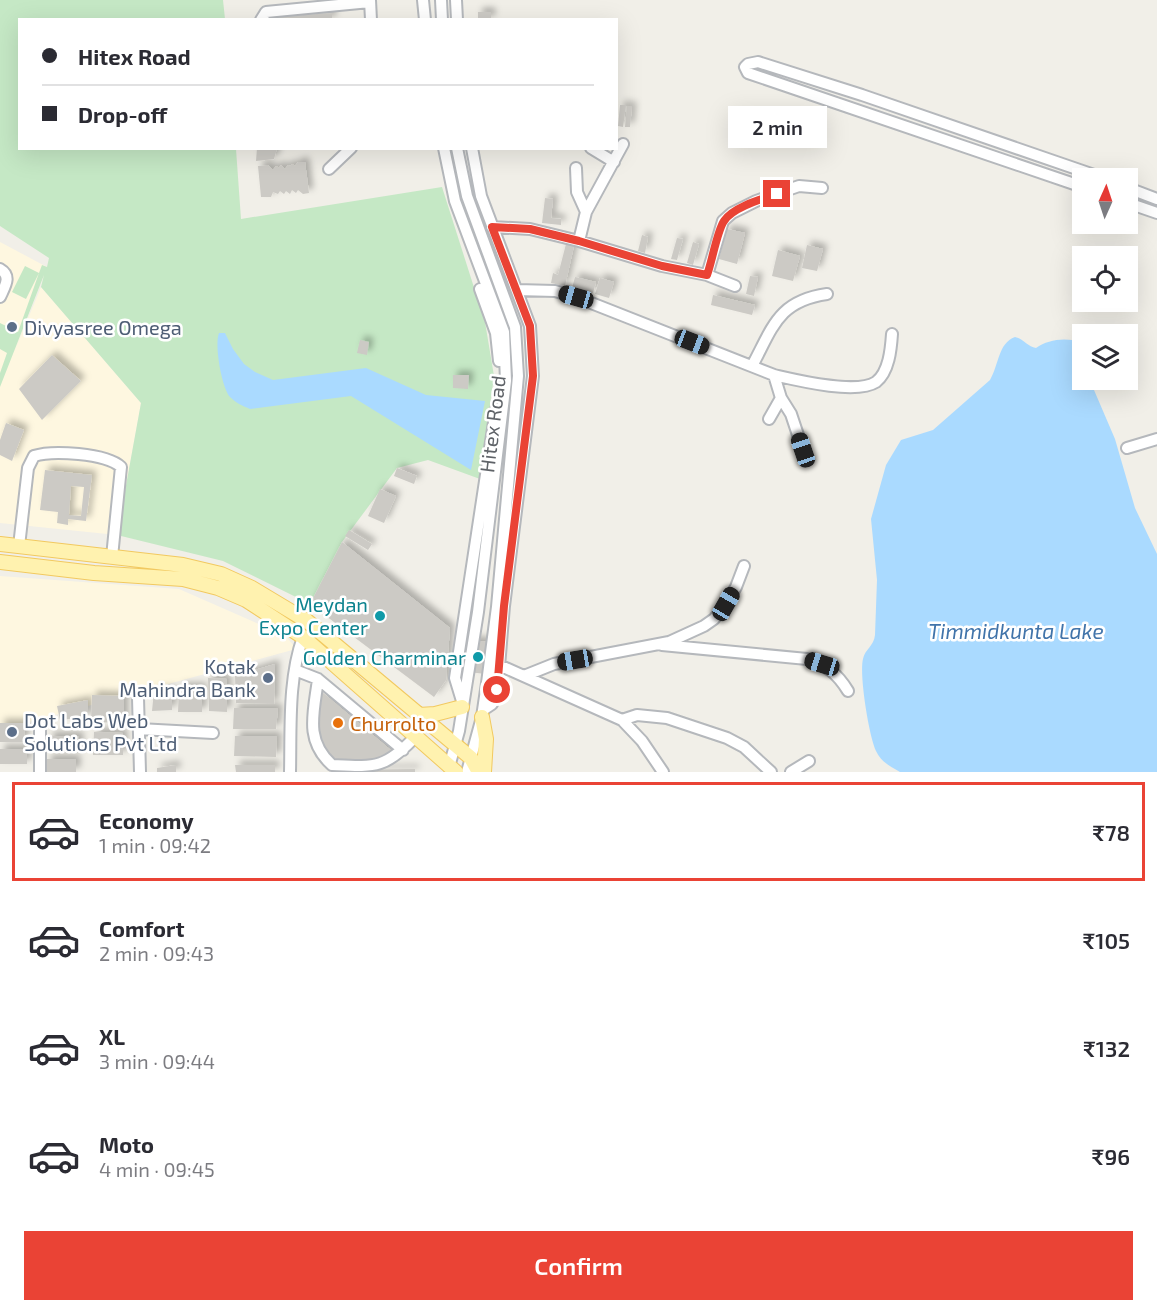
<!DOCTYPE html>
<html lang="en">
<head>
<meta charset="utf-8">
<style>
  :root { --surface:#fff; --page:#f7f7f7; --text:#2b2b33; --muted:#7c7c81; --line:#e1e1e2; --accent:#ea4335 }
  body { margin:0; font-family:"Exo 2",sans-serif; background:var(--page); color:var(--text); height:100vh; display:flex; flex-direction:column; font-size:22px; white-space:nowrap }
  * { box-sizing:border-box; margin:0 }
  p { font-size:20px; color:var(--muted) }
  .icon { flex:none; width:33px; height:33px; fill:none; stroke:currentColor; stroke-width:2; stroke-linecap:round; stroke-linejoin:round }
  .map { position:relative; height:772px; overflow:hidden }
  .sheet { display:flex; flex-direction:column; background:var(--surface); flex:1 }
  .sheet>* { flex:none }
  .banner { position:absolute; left:18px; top:18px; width:600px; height:132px; border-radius:0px; box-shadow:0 6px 24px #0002; display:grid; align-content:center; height:132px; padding:0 24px; background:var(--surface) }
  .needle { width:39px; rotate:3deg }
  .buttons { position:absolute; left:1072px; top:168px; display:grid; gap:12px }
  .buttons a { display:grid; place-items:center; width:66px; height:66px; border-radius:0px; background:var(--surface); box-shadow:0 6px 24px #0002; font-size:30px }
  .end { position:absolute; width:27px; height:27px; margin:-14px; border:8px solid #ea4335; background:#fff; box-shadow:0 0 0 3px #fff }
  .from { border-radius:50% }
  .bubble { position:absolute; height:42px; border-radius:0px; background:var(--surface); box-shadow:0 6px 24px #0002; font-size:20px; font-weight:600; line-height:42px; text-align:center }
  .car { position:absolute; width:18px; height:36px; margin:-18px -9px; border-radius:8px; box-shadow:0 0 4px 2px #0007; background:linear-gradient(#222 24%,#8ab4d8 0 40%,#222 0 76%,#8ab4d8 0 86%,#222 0) }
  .banner b { display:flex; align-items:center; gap:21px; height:57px; font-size:22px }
  .banner b+b { border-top:2px solid var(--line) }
  .banner i { width:15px; height:15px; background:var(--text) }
  ul { padding:10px 0 0; list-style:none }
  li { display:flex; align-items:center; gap:18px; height:99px; margin:0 12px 9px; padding:0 12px; border:3px solid transparent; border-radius:0px }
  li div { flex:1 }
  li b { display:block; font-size:22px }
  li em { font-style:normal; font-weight:600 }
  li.selected { border-color:var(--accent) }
  li>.icon { width:54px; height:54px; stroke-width:1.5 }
  .cta { display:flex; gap:12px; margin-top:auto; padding:12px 24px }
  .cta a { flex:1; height:69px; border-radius:0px; background:var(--accent); color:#fff; font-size:24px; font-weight:600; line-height:69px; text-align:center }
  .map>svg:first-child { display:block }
</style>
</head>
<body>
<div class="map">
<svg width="1157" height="772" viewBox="0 0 1157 772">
  <defs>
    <filter id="shadow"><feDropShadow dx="4.5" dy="-4.5" stdDeviation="3" flood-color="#0004"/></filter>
  </defs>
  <rect width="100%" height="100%" fill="#f1efe8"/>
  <path fill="#fef7e0" d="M 0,242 L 47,267 L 13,355 L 41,287 L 141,403 L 117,535 L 0,523 Z
    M 0,576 L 179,589 L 286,636 L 296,649 L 40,719 L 0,729 Z"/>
  <path fill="#c5e8c5" d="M 0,0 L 223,0 L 225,19 L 20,20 L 20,148 L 236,149 L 241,219 L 442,187 L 485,322 L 494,376 L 480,479 L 428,460 L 397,468 L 342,542 L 310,604 L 223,561 L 117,535 L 141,403 L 41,287 L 44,275 L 0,387 L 0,373 L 7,353 L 0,349 L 0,323 L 18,332 L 39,273 L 26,299 L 12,292 L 25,266 L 39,273 L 42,265 L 47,267 L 49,258 L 0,226 Z"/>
  <path fill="#aadaff" d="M 219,333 L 225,333 L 233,349 L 244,364 L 255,372 L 273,380 L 366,368 L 426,395 L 485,401 L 471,470 L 351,396 L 250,409 C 243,406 236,403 230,397 C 222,388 214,345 219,333 Z
    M 1015,337 C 1024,339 1028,347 1036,348 C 1049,339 1067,337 1083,343 L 1083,380 L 1094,380 L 1094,390 L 1115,439 L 1135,508 L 1157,554 L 1157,772 L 900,772 C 890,766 881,762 876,751 C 869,736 859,675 863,659 C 865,649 874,646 875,635 L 877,580 L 871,519 L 886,465 L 901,440 L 933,430 L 990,380 C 999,365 998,343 1015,337 Z"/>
  <path fill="#cccac5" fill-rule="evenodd" filter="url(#shadow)" d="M 478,12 L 491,12 L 491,20 L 478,20 Z
    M 332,13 L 332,20 L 261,20 L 261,18 Z
    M 620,105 L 626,105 L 623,127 L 618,126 Z
    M 627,106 L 632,106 L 630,127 L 625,127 Z
    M 257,148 L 277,148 L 274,159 L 256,161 Z
    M 298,162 L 305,162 L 309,193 L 303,194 L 298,190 L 296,193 L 292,190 L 290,194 L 286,191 L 284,194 L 280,191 L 278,194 L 273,192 L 271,197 L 261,197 L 258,166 L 268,165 L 273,170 L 276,166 L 279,168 L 281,165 L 285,169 L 288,165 L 290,166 L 292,164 L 295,166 Z
    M 545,198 L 553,199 L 551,218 L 561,219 L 561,225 L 542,223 Z
    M 727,229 L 745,233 L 737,264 L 719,259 Z
    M 642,235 L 648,237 L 645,253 L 638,251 Z
    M 677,238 L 683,239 L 677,260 L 671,259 Z
    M 693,242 L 699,244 L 693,265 L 687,263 Z
    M 566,244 L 574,246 L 565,286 L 551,283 L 553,273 L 558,275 Z
    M 807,245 L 823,249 L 817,271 L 802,268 Z
    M 778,250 L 800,256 L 793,281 L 772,276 Z
    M 750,276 L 758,277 L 754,296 L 746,294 Z
    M 575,277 L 596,282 L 593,293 L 572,288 Z
    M 600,278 L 614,282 L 609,298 L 595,294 Z
    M 713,295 L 755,305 L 752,315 L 711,305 Z
    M 360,340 L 369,342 L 367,355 L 357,353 Z
    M 52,355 L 81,381 L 42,420 L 19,389 Z
    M 453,375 L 469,375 L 468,389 L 453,388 Z
    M 6,423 L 24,430 L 12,461 L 0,455 L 0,440 Z
    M 397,468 L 417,476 L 414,484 L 394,476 Z
    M 45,470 L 92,475 L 86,521 L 68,519 L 68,525 L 57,523 L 58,512 L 40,510 ZM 71,486 L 84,487 L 81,516 L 69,515 Z
    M 380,489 L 396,496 L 384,523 L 368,516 Z
    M 349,530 L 372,544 L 368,550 L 345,536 Z
    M 342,542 L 450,628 L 446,680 L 434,697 L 310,604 Z
    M 461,639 L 499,643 L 496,675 L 458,671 Z
    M 275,664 L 274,704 L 236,703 L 235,676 Z
    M 208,678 L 227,679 L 227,712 L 209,711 Z
    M 179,687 L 202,687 L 202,712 L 178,712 Z
    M 172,690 L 172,710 L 152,711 L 154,691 Z
    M 322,692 L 393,752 L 386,761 L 333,763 L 317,734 Z
    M 92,695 L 124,696 L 124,723 L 91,722 Z
    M 88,700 L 88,717 L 60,720 L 57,706 Z
    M 234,708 L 278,708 L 276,729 L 233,729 Z
    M 0,723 L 25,723 L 24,742 L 0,742 Z
    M 94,732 L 123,733 L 123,755 L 93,755 Z
    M 49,736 L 79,736 L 79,753 L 49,753 Z
    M 235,736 L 277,736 L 276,757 L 234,756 Z
    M 0,749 L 27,749 L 27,764 L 0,764 Z
    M 47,759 L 76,759 L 76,772 L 47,772 Z
    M 176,765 L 176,772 L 157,772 L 157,768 Z
    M 235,765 L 275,765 L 275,772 L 236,772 Z
    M 415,769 L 415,772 L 334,772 L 334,770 Z"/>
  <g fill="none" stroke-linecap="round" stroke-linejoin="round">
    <g stroke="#b5b8bc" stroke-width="14">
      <path id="minor" d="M 370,0 L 371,20
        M 423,0 L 425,20
        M 441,0 L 442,20
        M 456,0 L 457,20
        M 261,20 L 266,12 L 370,2
        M 444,148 L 455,201 L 504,332 L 506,381 L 478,612 L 459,731 L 449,767
        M 457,148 L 467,196 L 515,327 L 518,376 L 497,607 L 487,683 L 482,717 L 467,772
        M 472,148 L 481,196 L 530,326 L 533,376 L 504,606 L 497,691 L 492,704 L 483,710
        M 591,148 L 614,162
        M 576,168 L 577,192 L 586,212 L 579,241
        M 329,169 L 351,148
        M 1083,187 L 748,73 L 745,67 L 748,64 L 758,62 L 862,95 L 1103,178
        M 1128,188 L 1157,199
        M 1128,203 L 1157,213
        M 586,212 L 623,144
        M 492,227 L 530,229 L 579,241 L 662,266 L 707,275 L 723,221 L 732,213 L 756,201 L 799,186 L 822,188
        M 0,269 C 12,276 5,286 0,297
        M 707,275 L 735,286
        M 480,289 L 496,333 L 499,361
        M 517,290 L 555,291 L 576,297 L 774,375 L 781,398 L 769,419
        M 752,366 C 773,327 778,301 827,294
        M 774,375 C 796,380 856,395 876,382 C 889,372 891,349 892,334
        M 781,398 L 791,414 L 803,450
        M 1127,448 L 1157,439
        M 19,546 L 28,468 L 34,456 C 52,450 106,453 121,467 L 112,557
        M 662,645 L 807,659 C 826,665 837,673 848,691
        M 499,665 L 622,720 L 642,741 L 663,772
        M 295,670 L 318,679 L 403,750
        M 524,676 L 554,664 L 669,642 L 704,626 L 714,619 L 726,604 L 736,587 L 744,566
        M 318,679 C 314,712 304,740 332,765 C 375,767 385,769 415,737
        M 138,698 L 140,772
        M 462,701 L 455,678 L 496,409
        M 622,720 L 637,715 L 667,718 L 727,738 L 744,747 L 771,772
        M 40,726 L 40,772
        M 139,729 L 213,733
        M 290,772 C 291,727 288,679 303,637
        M 791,772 L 809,761"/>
    </g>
    <g stroke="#f2c960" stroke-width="16">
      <path id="major" d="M 0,544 L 183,565 L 221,574 L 252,588 L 307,621 L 471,758 L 479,772
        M 0,562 L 94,573 L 183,579 L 218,588 L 246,600 L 303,637 L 456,772
        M 419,715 L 435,714 L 462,707
        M 482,717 L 486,739 L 484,772"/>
    </g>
    <use href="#minor" stroke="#fff" stroke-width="10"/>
    <use href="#major" stroke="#fff2af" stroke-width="14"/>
  </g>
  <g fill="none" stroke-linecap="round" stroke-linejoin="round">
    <path stroke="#ea4335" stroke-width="8" d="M 497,690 L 504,606 L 533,376 L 530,326 L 492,227 L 530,229 L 579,241 L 662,266 L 707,275 C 712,262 717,231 724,221 C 733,207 762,199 777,194"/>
  </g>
  <g fill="#5c6f8a" stroke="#fff" stroke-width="2">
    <circle cx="12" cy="327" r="6"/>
    <circle cx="268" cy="678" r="6"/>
    <circle cx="12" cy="732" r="6"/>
  </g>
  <g fill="#0f9aa8" stroke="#fff" stroke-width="2">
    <circle cx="380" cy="616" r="6"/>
    <circle cx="478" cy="657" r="6"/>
  </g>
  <circle fill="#e8710a" stroke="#fff" stroke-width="2" cx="338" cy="723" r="6"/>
  <g text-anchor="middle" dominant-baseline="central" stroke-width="5" stroke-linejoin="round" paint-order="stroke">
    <g font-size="20" fill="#4e5e75" stroke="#fff" text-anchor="start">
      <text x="24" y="327">Divyasree Omega</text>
      <text x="256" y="666" text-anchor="end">Kotak<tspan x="256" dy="23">Mahindra Bank</tspan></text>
      <text x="24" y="720">Dot Labs Web<tspan x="24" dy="23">Solutions Pvt Ltd</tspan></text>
    </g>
    <g font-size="20" fill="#5f6368" stroke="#fff">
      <text transform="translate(492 424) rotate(-83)">Hitex Road</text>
    </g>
    <g font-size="20" fill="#0d838f" stroke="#fff" text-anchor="end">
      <text x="368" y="604">Meydan<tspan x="368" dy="23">Expo Center</tspan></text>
      <text x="466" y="657">Golden Charminar</text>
    </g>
    <g font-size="20" fill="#c56008" stroke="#fff" text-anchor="start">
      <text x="350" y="723">Churrolto</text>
    </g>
    <g font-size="21" font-style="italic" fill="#4174aa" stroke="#fff">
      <text x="1016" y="630">Timmidkunta Lake</text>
    </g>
  </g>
</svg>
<div class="buttons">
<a><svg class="needle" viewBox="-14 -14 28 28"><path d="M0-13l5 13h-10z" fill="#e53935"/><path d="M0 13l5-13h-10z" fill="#7c7c81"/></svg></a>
<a><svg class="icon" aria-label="locate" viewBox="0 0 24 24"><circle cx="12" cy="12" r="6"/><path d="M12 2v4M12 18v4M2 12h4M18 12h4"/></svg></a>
<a><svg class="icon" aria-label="layers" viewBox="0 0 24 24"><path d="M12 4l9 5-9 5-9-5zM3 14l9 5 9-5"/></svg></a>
</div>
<i class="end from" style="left:497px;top:690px"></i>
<i class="end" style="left:777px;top:194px"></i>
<div class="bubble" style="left:728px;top:106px;width:99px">2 min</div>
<i class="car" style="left:576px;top:297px;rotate:286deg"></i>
<i class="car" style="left:692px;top:342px;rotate:111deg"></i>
<i class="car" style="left:803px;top:450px;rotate:341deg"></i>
<i class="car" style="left:726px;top:604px;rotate:30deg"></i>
<i class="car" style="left:575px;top:660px;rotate:260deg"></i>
<i class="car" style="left:822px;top:664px;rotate:287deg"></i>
<div class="banner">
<b><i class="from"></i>Hitex Road</b>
<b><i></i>Drop-off</b>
</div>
</div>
<section class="sheet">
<ul>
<li class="selected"><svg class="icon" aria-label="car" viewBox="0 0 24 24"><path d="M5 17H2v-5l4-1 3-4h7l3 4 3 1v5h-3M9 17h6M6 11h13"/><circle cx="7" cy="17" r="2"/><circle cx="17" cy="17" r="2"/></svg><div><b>Economy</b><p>1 min · 09:42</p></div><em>₹78</em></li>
<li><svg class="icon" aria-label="car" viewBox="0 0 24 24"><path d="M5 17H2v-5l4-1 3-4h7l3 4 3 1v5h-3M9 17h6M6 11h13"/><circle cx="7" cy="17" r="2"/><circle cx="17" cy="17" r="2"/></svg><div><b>Comfort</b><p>2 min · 09:43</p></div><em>₹105</em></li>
<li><svg class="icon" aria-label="car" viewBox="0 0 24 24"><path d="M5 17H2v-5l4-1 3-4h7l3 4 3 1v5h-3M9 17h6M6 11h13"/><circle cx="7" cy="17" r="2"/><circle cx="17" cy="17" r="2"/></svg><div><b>XL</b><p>3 min · 09:44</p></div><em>₹132</em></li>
<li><svg class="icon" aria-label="car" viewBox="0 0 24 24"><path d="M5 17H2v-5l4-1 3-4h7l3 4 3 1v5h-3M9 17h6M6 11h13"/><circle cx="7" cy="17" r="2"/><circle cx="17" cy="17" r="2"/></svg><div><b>Moto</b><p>4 min · 09:45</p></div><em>₹96</em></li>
</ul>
<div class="cta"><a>Confirm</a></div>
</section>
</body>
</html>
